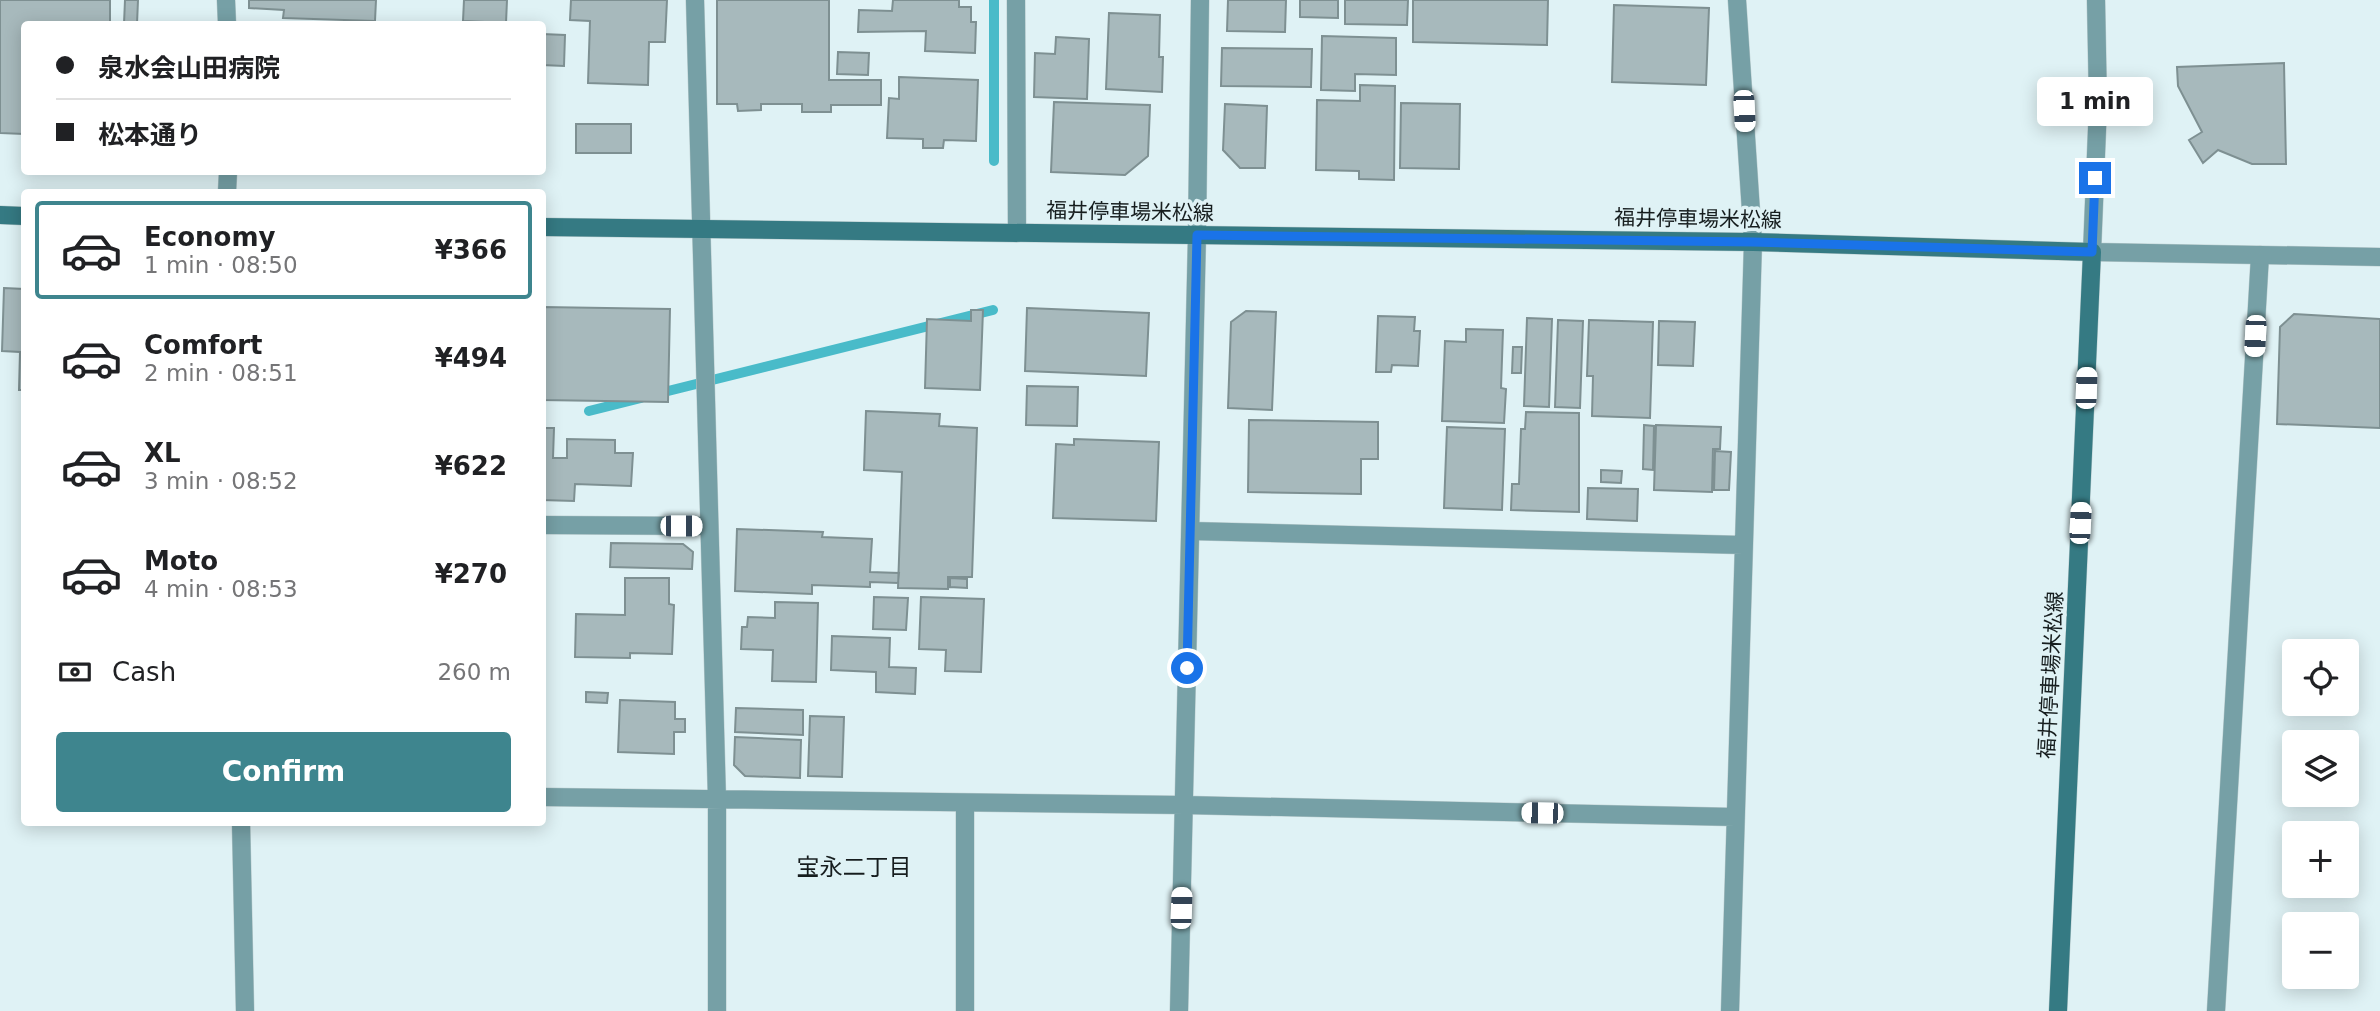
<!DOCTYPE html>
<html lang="en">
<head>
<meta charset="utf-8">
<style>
  :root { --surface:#fff; --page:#f6f6f6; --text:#202124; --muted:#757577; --line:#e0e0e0; --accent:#3e858e }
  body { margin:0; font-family:"DejaVu Sans","Noto Sans JP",sans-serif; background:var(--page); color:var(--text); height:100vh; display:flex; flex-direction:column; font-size:26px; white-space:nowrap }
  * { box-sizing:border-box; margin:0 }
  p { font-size:23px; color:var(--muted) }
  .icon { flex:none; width:38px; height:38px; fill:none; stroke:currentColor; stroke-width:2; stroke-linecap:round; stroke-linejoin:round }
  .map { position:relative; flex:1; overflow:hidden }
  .drawer { position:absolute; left:21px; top:189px; width:525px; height:637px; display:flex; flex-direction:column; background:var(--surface); border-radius:7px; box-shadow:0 4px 18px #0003 }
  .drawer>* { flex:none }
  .hud { position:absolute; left:21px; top:21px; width:525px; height:154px; border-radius:7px; box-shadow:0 4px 18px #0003; display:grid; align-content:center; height:154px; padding:0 35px; background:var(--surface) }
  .tools { position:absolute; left:2282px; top:639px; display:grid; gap:14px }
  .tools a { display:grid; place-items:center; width:77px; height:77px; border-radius:7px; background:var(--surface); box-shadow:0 4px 18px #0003; font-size:35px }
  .end { position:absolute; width:32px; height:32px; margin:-16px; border:9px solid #1a73e8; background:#fff; box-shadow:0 0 0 4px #fff }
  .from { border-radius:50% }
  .bubble { position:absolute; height:49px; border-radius:7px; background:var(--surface); box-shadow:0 4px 18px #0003; font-size:23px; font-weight:700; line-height:49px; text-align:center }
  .car { position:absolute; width:21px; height:42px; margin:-21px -10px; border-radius:9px; box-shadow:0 0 5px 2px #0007; background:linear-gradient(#fff 24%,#345 0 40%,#fff 0 76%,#345 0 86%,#fff 0) }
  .hud b { display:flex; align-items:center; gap:24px; height:66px; font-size:26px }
  .hud b+b { border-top:2px solid var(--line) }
  .hud i { width:18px; height:18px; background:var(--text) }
  ul { padding:12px 0 0; list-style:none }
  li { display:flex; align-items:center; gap:21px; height:98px; margin:0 14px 10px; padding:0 21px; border:4px solid transparent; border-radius:7px }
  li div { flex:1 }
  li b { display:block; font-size:26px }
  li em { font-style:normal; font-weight:700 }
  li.on { border-color:var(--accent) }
  li>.icon { width:63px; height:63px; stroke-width:1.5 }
  .pay { display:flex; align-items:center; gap:18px; height:77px; padding:0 35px; font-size:26px }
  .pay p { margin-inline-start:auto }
  .primary-button { display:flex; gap:14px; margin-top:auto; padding:14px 35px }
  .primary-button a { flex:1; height:80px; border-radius:7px; background:var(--accent); color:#fff; font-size:28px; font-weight:700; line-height:80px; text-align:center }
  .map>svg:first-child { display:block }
</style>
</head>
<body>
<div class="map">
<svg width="2380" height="1011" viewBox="0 0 2380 1011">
  <rect width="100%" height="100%" fill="#dff2f5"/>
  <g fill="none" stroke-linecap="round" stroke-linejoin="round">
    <path stroke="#49bbc9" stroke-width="10" d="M 994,0 L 994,161
      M 656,394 L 993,310
      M 589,411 L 641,398"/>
  </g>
  <path fill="#a7b9bc" stroke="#7e9092" stroke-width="2" d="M 0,0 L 110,0 L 110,24 L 24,24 L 24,134 L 0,133 Z
    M 125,0 L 138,0 L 137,24 L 124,24 Z
    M 249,0 L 376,0 L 375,21 L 283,18 L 284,10 L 249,8 Z
    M 464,0 L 507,0 L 506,23 L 463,21 Z
    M 571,0 L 667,0 L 665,42 L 649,42 L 648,85 L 588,83 L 590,21 L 570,20 Z
    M 717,0 L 829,0 L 829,80 L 881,80 L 881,105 L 831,105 L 831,112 L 802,112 L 802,104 L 761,104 L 761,110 L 738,111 L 737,104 L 717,104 Z
    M 893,0 L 959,0 L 959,7 L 971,7 L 971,22 L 976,22 L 975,53 L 925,51 L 926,31 L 858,32 L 859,10 L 892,11 Z
    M 1228,0 L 1286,0 L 1285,32 L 1227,31 Z
    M 1300,0 L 1338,0 L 1338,18 L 1300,17 Z
    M 1345,0 L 1408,0 L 1407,25 L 1345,24 Z
    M 1413,0 L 1548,0 L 1547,45 L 1413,42 Z
    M 1614,5 L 1709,8 L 1706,85 L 1612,82 Z
    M 1109,13 L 1160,15 L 1159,57 L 1163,57 L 1162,92 L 1106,89 Z
    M 542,34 L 565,35 L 564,66 L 542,65 Z
    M 1322,36 L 1396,38 L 1396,75 L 1355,74 L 1355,91 L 1321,90 Z
    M 1056,37 L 1089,39 L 1087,99 L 1034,97 L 1035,53 L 1055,54 Z
    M 1222,48 L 1312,49 L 1311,87 L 1221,86 Z
    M 838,52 L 869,53 L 868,75 L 837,74 Z
    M 2284,63 L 2286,164 L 2252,164 L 2218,150 L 2203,163 L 2189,140 L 2202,132 L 2178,86 L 2177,67 Z
    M 899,77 L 978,80 L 976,141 L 944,140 L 943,148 L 923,148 L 923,139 L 887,138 L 889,98 L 899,99 Z
    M 1360,85 L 1395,86 L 1394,180 L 1359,179 L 1359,171 L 1316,170 L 1317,100 L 1360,101 Z
    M 1054,102 L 1150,105 L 1148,156 L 1125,175 L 1051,172 Z
    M 1401,103 L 1460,104 L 1459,169 L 1400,168 Z
    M 1225,104 L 1267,106 L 1265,168 L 1240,168 L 1223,150 Z
    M 576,124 L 631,124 L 631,153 L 576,153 Z
    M 4,288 L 24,289 L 24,390 L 19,390 L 20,352 L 2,351 Z
    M 542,307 L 670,309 L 668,402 L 542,400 Z
    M 1027,308 L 1149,313 L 1146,376 L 1025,371 Z
    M 971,310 L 983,310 L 980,390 L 925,388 L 927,319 L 971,321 Z
    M 1246,311 L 1276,312 L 1272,410 L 1228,408 L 1231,322 Z
    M 2294,314 L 2380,319 L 2380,428 L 2277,424 L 2280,327 Z
    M 1378,316 L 1415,317 L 1414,331 L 1420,331 L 1418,366 L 1392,365 L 1391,372 L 1376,372 Z
    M 1527,318 L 1552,319 L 1549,407 L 1524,406 Z
    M 1558,320 L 1583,321 L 1580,408 L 1555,407 Z
    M 1589,320 L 1653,322 L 1650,418 L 1592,416 L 1593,376 L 1587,376 Z
    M 1659,321 L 1695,322 L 1693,366 L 1658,365 Z
    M 1466,329 L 1503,330 L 1501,388 L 1506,389 L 1504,423 L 1442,421 L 1445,341 L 1466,342 Z
    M 1513,347 L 1522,347 L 1521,373 L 1512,373 Z
    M 1027,386 L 1078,387 L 1077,426 L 1026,425 Z
    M 866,411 L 940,414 L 939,426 L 977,428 L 972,577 L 948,577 L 948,589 L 898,588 L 902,472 L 864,470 Z
    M 1526,412 L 1579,413 L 1579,512 L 1511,510 L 1512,484 L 1519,484 L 1521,429 L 1525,429 Z
    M 1249,420 L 1378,422 L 1378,459 L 1361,459 L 1361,494 L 1248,492 Z
    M 1644,425 L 1654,426 L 1653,470 L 1643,469 Z
    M 1656,425 L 1721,427 L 1720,449 L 1713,449 L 1712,492 L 1654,490 Z
    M 1447,427 L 1505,429 L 1502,510 L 1444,508 Z
    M 542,428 L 554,428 L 553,458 L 567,458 L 567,439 L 615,440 L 615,453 L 633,453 L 631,486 L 575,484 L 574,501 L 542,500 Z
    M 1074,439 L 1159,442 L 1156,521 L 1053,518 L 1056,444 L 1074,445 Z
    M 1715,451 L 1731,452 L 1729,490 L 1714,490 Z
    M 1601,470 L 1622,471 L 1621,483 L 1601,482 Z
    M 1588,488 L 1638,489 L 1637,521 L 1587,519 Z
    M 737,529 L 823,532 L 822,537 L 872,539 L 870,572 L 899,573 L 898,583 L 870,582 L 870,587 L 812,585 L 812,594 L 735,591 Z
    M 611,543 L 683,544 L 693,552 L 692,569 L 610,567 Z
    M 625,578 L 669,578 L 669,604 L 674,605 L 672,654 L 630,653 L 630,658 L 575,657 L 576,614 L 625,615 Z
    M 950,578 L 967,579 L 967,588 L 950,587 Z
    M 874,597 L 908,598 L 906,630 L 873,629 Z
    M 921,597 L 984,599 L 981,672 L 945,671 L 946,650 L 919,649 Z
    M 775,602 L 818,603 L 816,682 L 772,681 L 773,650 L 741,649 L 742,627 L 747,627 L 748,617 L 775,618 Z
    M 832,636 L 890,638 L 889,667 L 916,668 L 915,694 L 876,692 L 876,672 L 831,670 Z
    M 586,692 L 608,693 L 607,703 L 586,702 Z
    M 620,700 L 675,702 L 675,719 L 685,719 L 685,732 L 674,732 L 674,754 L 618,752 Z
    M 736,708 L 803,710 L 803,735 L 735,732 Z
    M 810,716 L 844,717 L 842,777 L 808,776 Z
    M 735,737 L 801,740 L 800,778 L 745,776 L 734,765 Z"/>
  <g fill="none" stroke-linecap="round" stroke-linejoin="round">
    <g stroke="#bbccce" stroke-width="19">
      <path id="minor" d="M 226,0 L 227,24
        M 695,0 L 717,800 L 717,1011
        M 1016,0 L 1017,233
        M 227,192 L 228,172
        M 542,525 L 709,526
        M 1191,531 L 1743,545
        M 542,797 L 1184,805 L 1735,817
        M 241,822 L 245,1011
        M 965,1011 L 965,803
        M 1179,1011 L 1197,235 L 1200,0
        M 1730,1011 L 1753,242 L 1737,0
        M 2216,1011 L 2260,255"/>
    </g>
    <g stroke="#bbccce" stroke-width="19">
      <path id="tertiary" d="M 2096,0 L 2098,105 L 2092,252 L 2380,257"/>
    </g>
    <g stroke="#bbccce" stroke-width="19">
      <path id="secondary" d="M 0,215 L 24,216
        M 542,227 L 1753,242 L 2092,252 L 2058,1011"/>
    </g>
    <use href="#minor" stroke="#76a0a6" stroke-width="18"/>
    <use href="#tertiary" stroke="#76a0a6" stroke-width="18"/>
    <use href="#secondary" stroke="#357a83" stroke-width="18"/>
  </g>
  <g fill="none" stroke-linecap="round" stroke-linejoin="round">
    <path stroke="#1a73e8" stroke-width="9" d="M 1187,668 L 1197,235 L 1753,242 L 2092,252 L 2095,178"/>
  </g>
  <g text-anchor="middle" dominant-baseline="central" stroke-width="7" stroke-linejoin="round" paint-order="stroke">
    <g font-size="21" fill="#161d1e" stroke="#dff2f5">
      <text transform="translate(1130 212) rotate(1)">福井停車場米松線</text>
      <text transform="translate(1698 219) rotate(1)">福井停車場米松線</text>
      <text transform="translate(2051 675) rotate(-87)">福井停車場米松線</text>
    </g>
    <g font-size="23" fill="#161d1e" stroke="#dff2f5">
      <text x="854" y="867">宝永二丁目</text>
    </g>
  </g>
</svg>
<div class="tools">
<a><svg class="icon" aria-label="locate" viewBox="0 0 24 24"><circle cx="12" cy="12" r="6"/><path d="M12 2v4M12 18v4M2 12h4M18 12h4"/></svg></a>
<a><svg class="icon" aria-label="layers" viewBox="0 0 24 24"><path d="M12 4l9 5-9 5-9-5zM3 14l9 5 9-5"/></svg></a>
<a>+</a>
<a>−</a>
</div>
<i class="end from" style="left:1187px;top:668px"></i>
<i class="end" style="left:2095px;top:178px"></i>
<div class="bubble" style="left:2037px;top:77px;width:116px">1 min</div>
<i class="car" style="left:1744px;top:111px;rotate:177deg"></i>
<i class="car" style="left:2255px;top:336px;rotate:183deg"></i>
<i class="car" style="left:2086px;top:388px;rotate:2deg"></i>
<i class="car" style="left:2080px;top:523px;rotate:3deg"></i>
<i class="car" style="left:681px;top:526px;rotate:90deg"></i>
<i class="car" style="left:1542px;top:813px;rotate:271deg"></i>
<i class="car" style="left:1181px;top:908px;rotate:2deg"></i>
<div class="hud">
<b><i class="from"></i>泉水会山田病院</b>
<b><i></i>松本通り</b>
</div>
<section class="drawer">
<ul>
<li class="on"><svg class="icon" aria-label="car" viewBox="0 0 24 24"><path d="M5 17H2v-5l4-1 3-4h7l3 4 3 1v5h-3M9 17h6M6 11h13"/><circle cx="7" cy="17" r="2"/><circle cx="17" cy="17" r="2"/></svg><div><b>Economy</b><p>1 min · 08:50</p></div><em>¥366</em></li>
<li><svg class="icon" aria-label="car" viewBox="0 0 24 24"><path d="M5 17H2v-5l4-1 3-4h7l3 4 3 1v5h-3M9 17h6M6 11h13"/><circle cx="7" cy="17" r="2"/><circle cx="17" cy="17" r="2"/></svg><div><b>Comfort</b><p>2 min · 08:51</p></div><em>¥494</em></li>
<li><svg class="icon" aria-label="car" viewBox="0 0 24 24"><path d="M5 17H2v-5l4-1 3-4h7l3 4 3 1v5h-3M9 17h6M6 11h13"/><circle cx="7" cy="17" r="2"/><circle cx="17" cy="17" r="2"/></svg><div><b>XL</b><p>3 min · 08:52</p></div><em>¥622</em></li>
<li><svg class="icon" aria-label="car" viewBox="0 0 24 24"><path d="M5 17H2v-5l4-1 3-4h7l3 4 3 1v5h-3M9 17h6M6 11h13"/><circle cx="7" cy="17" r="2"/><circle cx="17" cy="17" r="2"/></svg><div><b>Moto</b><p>4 min · 08:53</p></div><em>¥270</em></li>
</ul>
<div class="pay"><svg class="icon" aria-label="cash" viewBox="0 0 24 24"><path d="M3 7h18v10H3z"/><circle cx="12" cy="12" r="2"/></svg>Cash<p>260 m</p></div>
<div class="primary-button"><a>Confirm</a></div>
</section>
</div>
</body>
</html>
